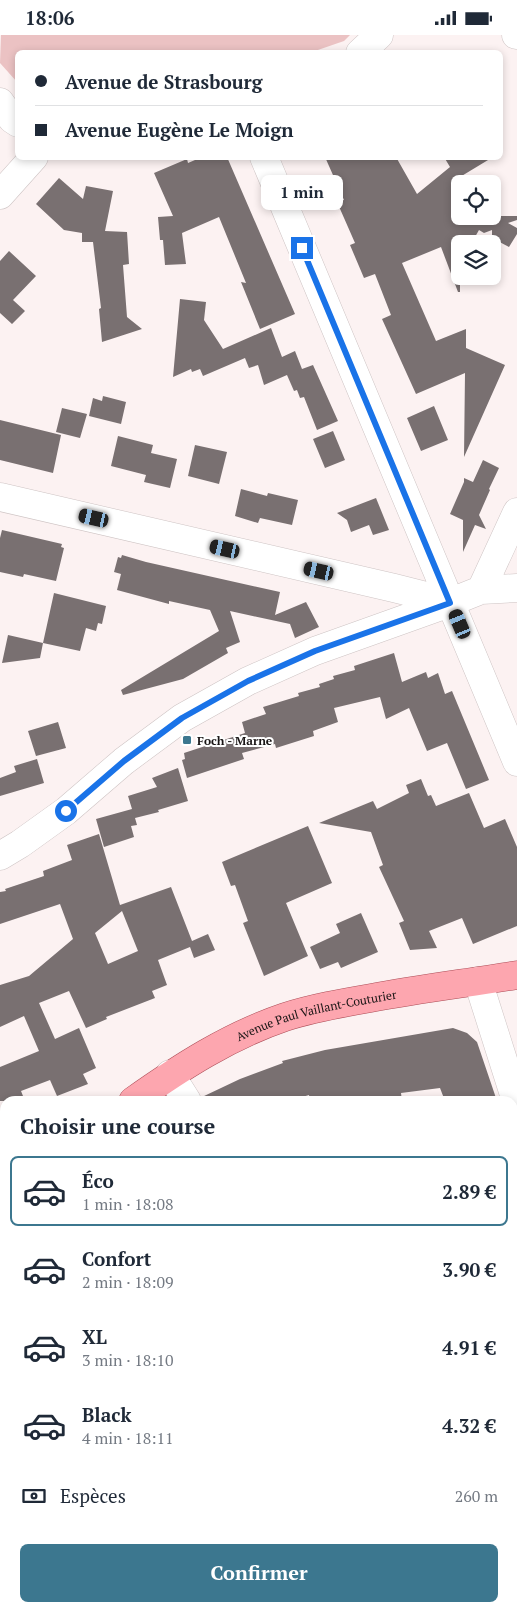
<!DOCTYPE html>
<html lang="fr">
<head>
<meta charset="utf-8">
<style>
  :root { --surface:#fff; --page:#f2f2f3; --text:#1f2937; --muted:#747a83; --line:#e0e1e3; --accent:#3c778f }
  body { margin:0; font-family:"PT Serif",serif; background:var(--page); color:var(--text); height:100vh; display:flex; flex-direction:column; font-size:19px; white-space:nowrap }
  * { box-sizing:border-box; margin:0 }
  p { font-size:16px; color:var(--muted) }
  .icon { flex:none; width:28px; height:28px; fill:none; stroke:currentColor; stroke-width:2; stroke-linecap:round; stroke-linejoin:round }
  .map { position:relative; flex:1; overflow:hidden }
  .details { position:absolute; left:0px; top:1061px; width:518px; height:516px; display:flex; flex-direction:column; background:var(--surface); border-radius:15px 15px 0 0; box-shadow:0 2px 8px #0003 }
  .details>* { flex:none }
  .guide { position:absolute; left:15px; top:15px; width:488px; height:110px; border-radius:8px; box-shadow:0 2px 8px #0003; display:grid; align-content:center; height:110px; padding:0 20px; background:var(--surface) }
  .controls { position:absolute; left:451px; top:140px; display:grid; gap:10px }
  .controls a { display:grid; place-items:center; width:50px; height:50px; border-radius:8px; background:var(--surface); box-shadow:0 2px 8px #0003; font-size:25px }
  .end { position:absolute; width:22px; height:22px; margin:-11px; border:6px solid #1a73e8; background:#fff; box-shadow:0 0 0 2px #fff }
  .from { border-radius:50% }
  .bubble { position:absolute; height:35px; border-radius:8px; background:var(--surface); box-shadow:0 2px 8px #0003; font-size:16px; font-weight:700; line-height:35px; text-align:center }
  .car { position:absolute; width:15px; height:30px; margin:-15px -8px; border-radius:6px; box-shadow:0 0 4px 1px #0007; background:linear-gradient(#222 24%,#8ab4d8 0 40%,#222 0 76%,#8ab4d8 0 86%,#222 0) }
  .guide b { display:flex; align-items:center; gap:18px; height:48px; font-size:19px }
  .guide b+b { border-top:1px solid var(--line) }
  .guide i { width:12px; height:12px; background:var(--text) }
  ul { padding:0; list-style:none }
  li { display:flex; align-items:center; gap:15px; height:70px; margin:0 10px 8px; padding:0 10px; border:2px solid transparent; border-radius:8px }
  li div { flex:1 }
  li b { display:block; font-size:19px }
  li em { font-style:normal; font-weight:700 }
  li.on { border-color:var(--accent) }
  li>.icon { width:45px; height:45px; stroke-width:1.5 }
  h2 { padding:0 20px; font-size:22px; line-height:60px }
  .pay { display:flex; align-items:center; gap:12px; height:55px; padding:0 20px; font-size:19px }
  .pay p { margin-inline-start:auto }
  .primary-button { display:flex; gap:10px; margin-top:auto; padding:10px 20px }
  .primary-button a { flex:1; height:58px; border-radius:8px; background:var(--accent); color:#fff; font-size:20px; font-weight:700; line-height:58px; text-align:center }
  .status { display:flex; justify-content:space-between; align-items:center; height:35px; padding:0 25px; background:var(--surface); direction:ltr }
  .status svg { height:14px; fill:currentColor }
  .map>svg:first-child { display:block }
</style>
</head>
<body>
<div class="status"><b>18:06</b><svg viewBox="0 0 49 12"><path d="M0 12V9h3v3zM5 12V6h3v6zM10 12V3h3v9zM15 12V0h3v12zM26 1h20v11H26zM47 4h2v5h-2z"/></svg></div>
<div class="map">
<svg width="517" height="1577" viewBox="0 0 517 1577">
  <rect width="100%" height="100%" fill="#fcf2f2"/>
  <path fill="#f5e2e3" d="M 0,1401 L 5,1402 L 5,1572 L 122,1572 L 122,1577 L 0,1577 Z
    M 444,1572 L 492,1573 L 495,1577 L 437,1577 Z"/>
  <path fill="#ebc2c3" d="M 1,0 L 350,0 L 344,6 L 312,17 L 18,18 L 17,47 L 0,28 Z"/>
  <path fill="#797071" fill-rule="evenodd" d="M 202,122 L 227,122 L 295,279 L 260,294 L 241,247 L 246,248 L 219,182 L 182,198 L 186,229 L 165,230 L 163,205 L 160,205 L 158,182 L 173,181 L 154,138 L 187,124 L 188,128 Z
    M 325,122 L 396,122 L 417,159 L 450,132 L 444,122 L 493,122 L 460,142 L 460,181 L 492,181 L 492,179 L 496,181 L 517,181 L 517,185 L 508,188 L 517,193 L 517,199 L 509,212 L 492,203 L 492,195 L 484,198 L 479,195 L 475,202 L 460,208 L 460,257 L 458,257 L 441,212 L 402,228 L 436,306 L 466,294 L 466,313 L 505,330 L 464,422 L 465,338 L 416,359 L 382,284 L 391,280 L 375,239 L 364,243 L 350,210 L 355,208 L 337,167 L 344,165 Z
    M 59,143 L 83,164 L 86,151 L 113,156 L 105,196 L 127,197 L 129,229 L 123,230 L 127,282 L 142,294 L 102,307 L 99,274 L 101,273 L 93,207 L 82,207 L 82,198 L 64,195 L 36,169 Z
    M 9,216 L 36,241 L 13,265 L 25,276 L 12,289 L 0,278 L 0,226 Z
    M 180,264 L 206,267 L 204,285 L 223,314 L 271,293 L 282,322 L 295,316 L 302,334 L 313,330 L 338,386 L 317,395 L 304,362 L 300,363 L 297,355 L 294,356 L 287,340 L 264,350 L 258,330 L 249,333 L 245,323 L 203,341 L 200,334 L 192,337 L 191,334 L 173,342 Z
    M 103,361 L 126,367 L 121,389 L 89,381 L 93,363 L 102,366 Z
    M 434,371 L 448,405 L 421,416 L 407,383 Z
    M 62,373 L 87,379 L 80,403 L 56,397 Z
    M 0,385 L 61,400 L 53,438 L 0,425 Z
    M 333,396 L 345,425 L 325,433 L 313,404 Z
    M 118,401 L 153,410 L 151,418 L 177,424 L 170,453 L 144,447 L 146,440 L 111,431 Z
    M 195,410 L 227,417 L 219,449 L 188,441 Z
    M 483,425 L 499,433 L 489,454 L 490,455 L 479,480 L 486,494 L 475,490 L 463,517 L 463,485 L 450,479 L 464,447 L 464,443 L 473,447 Z
    M 241,454 L 267,461 L 268,458 L 298,465 L 292,490 L 260,483 L 258,488 L 235,481 Z
    M 376,463 L 389,495 L 373,500 L 369,490 L 351,497 L 347,485 L 337,478 Z
    M 2,495 L 62,509 L 61,512 L 64,513 L 56,546 L 24,539 L 23,542 L 0,537 L 0,503 Z
    M 122,520 L 146,527 L 280,557 L 275,580 L 306,567 L 319,592 L 295,603 L 290,589 L 230,576 L 240,607 L 226,613 L 228,618 L 183,644 L 123,660 L 121,655 L 219,596 L 210,575 L 169,566 L 169,569 L 117,555 L 121,539 L 114,537 L 118,522 L 121,523 Z
    M 54,558 L 106,571 L 102,589 L 98,588 L 96,596 L 86,593 L 80,616 L 43,608 Z
    M 8,600 L 43,608 L 40,623 L 2,628 Z
    M 394,618 L 402,647 L 426,637 L 428,643 L 438,638 L 445,659 L 452,656 L 489,745 L 466,754 L 447,708 L 427,716 L 409,673 L 386,684 L 380,662 L 334,673 L 338,687 L 313,696 L 314,701 L 276,713 L 275,709 L 242,718 L 244,724 L 187,743 L 182,725 L 185,724 L 184,718 L 245,698 L 242,687 L 266,679 L 263,672 L 299,661 L 298,658 L 320,652 L 319,649 L 334,644 L 333,641 L 355,635 L 354,631 Z
    M 58,687 L 66,713 L 36,721 L 28,696 Z
    M 37,724 L 44,748 L 0,761 L 0,743 L 16,737 L 14,731 Z
    M 178,733 L 188,766 L 158,775 L 159,777 L 135,783 L 137,790 L 131,791 L 134,802 L 104,812 L 96,784 L 132,774 L 128,761 L 157,752 L 152,743 Z
    M 421,744 L 428,761 L 431,760 L 436,771 L 469,758 L 484,793 L 505,784 L 517,812 L 517,891 L 473,909 L 462,883 L 429,896 L 437,913 L 410,915 L 399,888 L 404,886 L 379,832 L 383,830 L 371,797 L 319,788 L 373,766 L 377,774 L 409,758 L 406,750 Z
    M 308,791 L 332,848 L 286,868 L 308,921 L 264,941 L 243,888 L 248,886 L 235,850 L 231,851 L 222,827 Z
    M 99,799 L 120,870 L 171,852 L 192,906 L 208,899 L 215,915 L 194,923 L 190,912 L 158,925 L 167,950 L 152,956 L 155,963 L 106,982 L 107,984 L 86,993 L 69,956 L 39,968 L 55,1004 L 79,993 L 96,1033 L 83,1039 L 88,1049 L 57,1061 L 50,1045 L 21,1056 L 25,1066 L 0,1066 L 0,1032 L 39,1016 L 24,981 L 0,992 L 0,950 L 29,941 L 73,904 L 60,869 L 0,889 L 0,857 L 6,856 L 5,854 L 44,841 L 43,836 L 72,825 L 67,810 ZM 122,876 L 138,916 L 108,929 L 95,898 Z
    M 361,878 L 378,917 L 341,933 L 338,927 L 320,934 L 310,912 L 340,898 L 336,889 Z
    M 453,993 L 467,998 L 477,1007 L 497,1066 L 445,1066 L 440,1053 L 401,1058 L 402,1066 L 330,1066 L 328,1062 L 310,1066 L 309,1060 L 289,1066 L 202,1066 L 202,1062 L 240,1044 L 283,1028 L 282,1026 L 325,1015 Z"/>
  <g fill="none" stroke-linecap="round" stroke-linejoin="round">
    <g stroke="#cec4c4" stroke-width="29">
      <path id="minor" d="M 516,0 L 517,0
        M 360,18 L 379,0
        M 0,67 L 12,84 L 18,88
        M 264,122 L 517,727
        M 0,160 L 34,122
        M 0,462 L 394,553 L 450,567
        M 481,555 L 517,477
        M 0,821 L 20,809 L 66,776 L 124,726 L 182,683 L 248,646 L 315,616 L 441,571 L 481,555 L 517,553
        M 478,946 L 517,1069
        M 170,1039 L 187,1066
        M 0,1254 L 5,1263
        M 203,1572 L 206,1577
        M 508,1572 L 511,1577
        M 147,1577 L 149,1572"/>
    </g>
    <g stroke="#ac4d57" stroke-width="29">
      <g id="major">
        <path id="s1" d="M 133,1066 C 181,1032 229,1001 285,982 C 313,973 342,968 371,963 C 419,954 468,948 517,940"/>
        <path d="M 0,1159 L 5,1155"/>
      </g>
    </g>
    <use href="#minor" stroke="#fff" stroke-width="28"/>
    <use href="#major" stroke="#fda6af" stroke-width="28"/>
  </g>
  <g fill="none" stroke-linecap="round" stroke-linejoin="round">
    <path stroke="#1a73e8" stroke-width="6" d="M 66,776 L 124,726 L 182,683 L 248,646 L 315,616 L 450,568 L 302,213"/>
  </g>
  <rect fill="#3c778f" stroke="#fff" stroke-width="2" x="182" y="700" width="10" height="10" rx="2.5"/>
  <g text-anchor="middle" dominant-baseline="central" stroke-width="4" stroke-linejoin="round" paint-order="stroke">
    <g font-size="12" font-weight="bold" fill="#191515" stroke="#fff" text-anchor="start">
      <text x="197" y="705">Foch - Marne</text>
    </g>
    <g font-size="12" fill="#191515" stroke="#fff">
      <text stroke="none"><textPath href="#s1" startOffset="205">Avenue Paul Vaillant-Couturier</textPath></text>
    </g>
  </g>
</svg>
<div class="controls">
<a><svg class="icon" aria-label="locate" viewBox="0 0 24 24"><circle cx="12" cy="12" r="6"/><path d="M12 2v4M12 18v4M2 12h4M18 12h4"/></svg></a>
<a><svg class="icon" aria-label="layers" viewBox="0 0 24 24"><path d="M12 4l9 5-9 5-9-5zM3 14l9 5 9-5"/></svg></a>
</div>
<i class="end from" style="left:66px;top:776px"></i>
<i class="end" style="left:302px;top:213px"></i>
<div class="bubble" style="left:261px;top:140px;width:82px">1 min</div>
<i class="car" style="left:94px;top:483px;rotate:283deg"></i>
<i class="car" style="left:225px;top:514px;rotate:283deg"></i>
<i class="car" style="left:319px;top:536px;rotate:283deg"></i>
<i class="car" style="left:460px;top:589px;rotate:337deg"></i>
<div class="guide">
<b><i class="from"></i>Avenue de Strasbourg</b>
<b><i></i>Avenue Eugène Le Moign</b>
</div>
<section class="details">
<h2>Choisir une course</h2>
<ul>
<li class="on"><svg class="icon" aria-label="car" viewBox="0 0 24 24"><path d="M5 17H2v-5l4-1 3-4h7l3 4 3 1v5h-3M9 17h6M6 11h13"/><circle cx="7" cy="17" r="2"/><circle cx="17" cy="17" r="2"/></svg><div><b>Éco</b><p>1 min · 18:08</p></div><em>2.89 €</em></li>
<li><svg class="icon" aria-label="car" viewBox="0 0 24 24"><path d="M5 17H2v-5l4-1 3-4h7l3 4 3 1v5h-3M9 17h6M6 11h13"/><circle cx="7" cy="17" r="2"/><circle cx="17" cy="17" r="2"/></svg><div><b>Confort</b><p>2 min · 18:09</p></div><em>3.90 €</em></li>
<li><svg class="icon" aria-label="car" viewBox="0 0 24 24"><path d="M5 17H2v-5l4-1 3-4h7l3 4 3 1v5h-3M9 17h6M6 11h13"/><circle cx="7" cy="17" r="2"/><circle cx="17" cy="17" r="2"/></svg><div><b>XL</b><p>3 min · 18:10</p></div><em>4.91 €</em></li>
<li><svg class="icon" aria-label="car" viewBox="0 0 24 24"><path d="M5 17H2v-5l4-1 3-4h7l3 4 3 1v5h-3M9 17h6M6 11h13"/><circle cx="7" cy="17" r="2"/><circle cx="17" cy="17" r="2"/></svg><div><b>Black</b><p>4 min · 18:11</p></div><em>4.32 €</em></li>
</ul>
<div class="pay"><svg class="icon" aria-label="cash" viewBox="0 0 24 24"><path d="M3 7h18v10H3z"/><circle cx="12" cy="12" r="2"/></svg>Espèces<p>260 m</p></div>
<div class="primary-button"><a>Confirmer</a></div>
</section>
</div>
</body>
</html>
